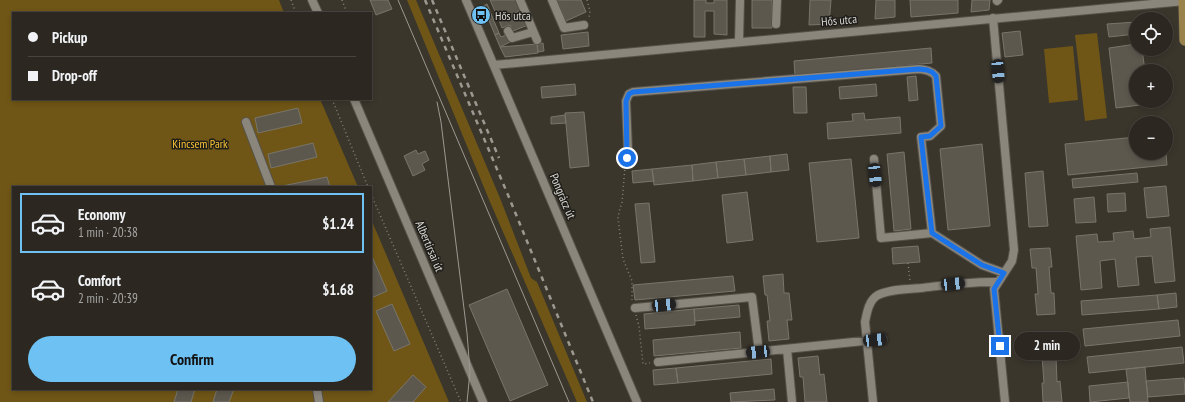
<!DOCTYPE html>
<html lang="en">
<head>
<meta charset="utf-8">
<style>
  :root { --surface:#2c2821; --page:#38342e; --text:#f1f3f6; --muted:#a6a6a5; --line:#48443f; --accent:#6ec2f3 }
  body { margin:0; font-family:"PT Sans Narrow",sans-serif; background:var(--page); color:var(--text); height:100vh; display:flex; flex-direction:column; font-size:15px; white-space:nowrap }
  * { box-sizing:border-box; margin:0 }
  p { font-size:13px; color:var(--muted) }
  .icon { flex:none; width:22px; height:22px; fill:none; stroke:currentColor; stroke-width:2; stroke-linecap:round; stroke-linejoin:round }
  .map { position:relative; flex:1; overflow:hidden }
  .side { position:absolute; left:12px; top:186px; width:360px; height:204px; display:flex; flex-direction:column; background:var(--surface); border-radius:0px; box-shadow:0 2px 6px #0003,0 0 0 1px var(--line) }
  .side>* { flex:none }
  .top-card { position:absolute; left:12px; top:12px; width:360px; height:88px; border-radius:0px; box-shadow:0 2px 6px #0003,0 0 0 1px var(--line); display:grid; align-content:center; height:88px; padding:0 16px; background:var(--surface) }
  .fabs { position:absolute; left:1129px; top:12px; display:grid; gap:8px }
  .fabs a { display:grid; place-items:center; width:44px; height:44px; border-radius:50%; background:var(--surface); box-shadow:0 2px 6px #0003,0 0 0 1px var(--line); font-size:20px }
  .end { position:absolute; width:18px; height:18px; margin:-9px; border:5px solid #1a73e8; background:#fff; box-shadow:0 0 0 2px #fff }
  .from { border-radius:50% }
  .bubble { position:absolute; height:28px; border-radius:14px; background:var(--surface); box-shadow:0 2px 6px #0003,0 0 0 1px var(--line); font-size:13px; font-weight:800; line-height:28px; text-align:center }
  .car { position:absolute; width:12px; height:24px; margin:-12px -6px; border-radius:5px; box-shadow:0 0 3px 1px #0007; background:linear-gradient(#222 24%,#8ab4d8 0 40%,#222 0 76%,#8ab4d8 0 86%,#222 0) }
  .top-card b { display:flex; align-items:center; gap:14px; height:38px; font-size:15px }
  .top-card b+b { border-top:1px solid var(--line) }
  .top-card i { width:10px; height:10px; background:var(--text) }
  ul { padding:7px 0 0; list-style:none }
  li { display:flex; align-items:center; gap:12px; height:60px; margin:0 8px 6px; padding:0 8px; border:2px solid transparent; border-radius:0px }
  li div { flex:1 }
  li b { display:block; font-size:15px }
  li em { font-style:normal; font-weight:800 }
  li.selected { border-color:var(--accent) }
  li>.icon { width:36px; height:36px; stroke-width:1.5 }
  .cta { display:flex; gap:8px; margin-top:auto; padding:8px 16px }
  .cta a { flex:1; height:46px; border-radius:24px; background:var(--accent); color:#111; font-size:16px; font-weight:800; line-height:46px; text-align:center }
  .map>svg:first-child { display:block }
</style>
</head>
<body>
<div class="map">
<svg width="1185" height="402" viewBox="0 0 1185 402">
  <rect width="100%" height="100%" fill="#3a362c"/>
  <path fill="#6f5616" d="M 0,0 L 279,0 L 284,13 L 13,13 L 13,99 L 320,99 L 358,187 L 13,187 L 13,389 L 371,389 L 371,219 L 449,402 L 0,402 Z
    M 407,0 L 416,0 L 500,198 L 531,278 L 537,282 L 587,402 L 577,402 L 490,202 Z
    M 1097,33 L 1107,118 L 1085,121 L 1075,35 Z
    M 1073,46 L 1078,100 L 1049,103 L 1044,49 Z"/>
  <path fill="#5d584e" stroke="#7a756a" d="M 370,0 L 388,0 L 392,9 L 376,15 Z
    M 490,0 L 518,0 L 522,10 L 499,20 Z
    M 557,0 L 581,0 L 586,12 L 566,21 Z
    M 694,0 L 706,0 L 706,3 L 714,3 L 714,0 L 727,0 L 727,35 L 714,34 L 714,11 L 705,11 L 705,37 L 694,37 Z
    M 752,0 L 772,0 L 772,28 L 752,28 Z
    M 810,0 L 831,0 L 829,24 L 809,25 Z
    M 876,0 L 895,0 L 895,17 L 875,19 Z
    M 910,0 L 958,0 L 958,13 L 911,17 Z
    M 972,0 L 990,0 L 989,10 L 971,12 Z
    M 487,4 L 499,33 L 495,35 L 483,6 Z
    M 522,10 L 528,25 L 513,31 L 510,25 L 502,28 L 499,20 Z
    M 1136,22 L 1136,34 L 1109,37 L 1107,24 Z
    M 1020,31 L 1023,55 L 1005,57 L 1002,33 Z
    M 588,32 L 589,46 L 563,49 L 561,35 Z
    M 499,33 L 501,37 L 506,35 L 510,42 L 500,47 L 495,35 Z
    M 543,43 L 544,51 L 538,52 L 537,44 Z
    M 537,44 L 538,53 L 505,57 L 500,47 Z
    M 1136,44 L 1136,49 L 1142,49 L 1145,71 L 1136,71 L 1136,101 L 1148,101 L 1148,104 L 1116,108 L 1109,48 Z
    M 931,48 L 932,63 L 795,76 L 794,61 Z
    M 916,76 L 918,100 L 909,101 L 907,77 Z
    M 575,84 L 576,95 L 542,98 L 541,87 Z
    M 876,84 L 877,96 L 840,99 L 839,87 Z
    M 793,87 L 806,87 L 807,113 L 794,113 Z
    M 298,108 L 302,123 L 258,133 L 255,118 Z
    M 584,112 L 589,166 L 570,168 L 565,113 Z
    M 864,113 L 865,120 L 900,117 L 901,133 L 828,139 L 827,123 L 853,121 L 852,114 Z
    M 565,115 L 566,123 L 551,124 L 551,117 Z
    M 1136,137 L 1136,153 L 1166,153 L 1167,165 L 1068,175 L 1065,144 Z
    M 313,143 L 317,157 L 271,168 L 268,154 Z
    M 982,144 L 990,226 L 948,230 L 940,149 Z
    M 416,150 L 418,154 L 425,151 L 429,160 L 422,164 L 425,170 L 413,176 L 404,156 Z
    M 904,152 L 911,229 L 894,231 L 887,154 Z
    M 787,154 L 789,170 L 771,172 L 770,156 Z
    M 770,156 L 771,172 L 746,175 L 744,159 Z
    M 744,159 L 746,175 L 718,178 L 716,162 Z
    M 851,159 L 859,238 L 817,242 L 809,163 Z
    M 716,162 L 718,178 L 693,181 L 692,165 Z
    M 692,165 L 693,181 L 654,185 L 652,169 Z
    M 652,169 L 654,181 L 633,183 L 632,171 Z
    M 1043,171 L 1048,226 L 1029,227 L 1025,173 Z
    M 1137,173 L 1138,182 L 1073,188 L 1072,179 Z
    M 327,177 L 330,187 L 282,187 L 282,186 Z
    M 1166,186 L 1169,216 L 1147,218 L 1144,188 Z
    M 747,192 L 753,240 L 727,243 L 722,195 Z
    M 1125,193 L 1126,211 L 1108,212 L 1107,194 Z
    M 1094,197 L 1096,222 L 1076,223 L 1074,199 Z
    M 649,203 L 655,262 L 641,263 L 635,204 Z
    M 1170,227 L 1175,281 L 1155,283 L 1152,256 L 1136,257 L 1139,285 L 1118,287 L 1115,259 L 1100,261 L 1102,288 L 1081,290 L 1076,236 L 1097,234 L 1098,242 L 1114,241 L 1113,233 L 1133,231 L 1134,239 L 1151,237 L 1150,229 Z
    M 918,246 L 920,262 L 893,264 L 892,248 Z
    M 1050,248 L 1052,267 L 1049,267 L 1051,293 L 1054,293 L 1055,314 L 1037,315 L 1035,294 L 1038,294 L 1036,268 L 1032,268 L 1030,249 Z
    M 371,254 L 387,291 L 371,298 Z
    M 783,274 L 784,293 L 789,293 L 792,320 L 787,320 L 789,339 L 769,341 L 767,321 L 770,321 L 767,295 L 765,295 L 763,276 Z
    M 733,276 L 735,291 L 635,300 L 633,285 Z
    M 507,289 L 548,385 L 510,401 L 469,305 Z
    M 1176,293 L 1177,307 L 1159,309 L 1157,295 Z
    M 1157,295 L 1159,309 L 1082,315 L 1081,301 Z
    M 392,304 L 410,344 L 394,351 L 376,311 Z
    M 739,305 L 740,317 L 695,321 L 694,309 Z
    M 694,309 L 695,325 L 645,329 L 644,314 Z
    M 1178,320 L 1180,336 L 1085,346 L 1083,329 Z
    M 740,332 L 741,348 L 654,356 L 653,340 Z
    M 1057,336 L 1058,356 L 1056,356 L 1057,382 L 1060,381 L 1062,402 L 1043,402 L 1042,383 L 1044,383 L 1042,356 L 1038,357 L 1037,338 Z
    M 1182,347 L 1184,363 L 1089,373 L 1087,357 Z
    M 818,356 L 820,375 L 824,374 L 827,402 L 805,402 L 803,377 L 800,377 L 798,358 Z
    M 771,359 L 772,374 L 678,383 L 676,368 Z
    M 1145,367 L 1148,402 L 1130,402 L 1126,369 Z
    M 676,368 L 678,383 L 654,385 L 653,370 Z
    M 413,375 L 426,387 L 413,402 L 388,402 Z
    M 1184,378 L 1185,394 L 1148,397 L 1146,381 Z
    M 1128,382 L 1129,398 L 1090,402 L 1089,386 Z
    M 178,389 L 195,389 L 191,402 L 174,402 Z
    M 217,389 L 234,389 L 229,402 L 213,402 Z
    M 774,389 L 775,400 L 731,402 L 730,393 Z"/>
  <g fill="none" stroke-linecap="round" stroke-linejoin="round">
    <g stroke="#56524a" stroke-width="10">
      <path id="minor" d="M 312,0 L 318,13
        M 466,0 L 637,402
        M 520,0 L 537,40
        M 552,0 L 564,28 L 584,25
        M 997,1 L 998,0
        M 993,18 L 1014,250 L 1012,261 L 994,289 L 1005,402
        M 776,24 L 777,0
        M 508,31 L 512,38 L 533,32
        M 739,41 L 740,0
        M 494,65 L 1185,1
        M 354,99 L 483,402
        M 246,122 L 271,187
        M 627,158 L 628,151 L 626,101 L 629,94 L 633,92 L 919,69 C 927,70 931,71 936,76 L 941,126 L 930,136 L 921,137 L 932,233
        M 874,159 L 881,238 L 932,233 L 982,265 L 1004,273
        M 635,308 L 752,297 L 759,352
        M 787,349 L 792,402
        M 658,362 L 883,339
        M 317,389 L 319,402
        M 873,402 L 865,322 C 867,312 869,300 878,295 C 891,289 907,289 921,288 C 946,285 972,281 998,282"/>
    </g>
    <g stroke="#56524a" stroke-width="12">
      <path id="major" d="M 1184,0 L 1185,40"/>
    </g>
    <path stroke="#838078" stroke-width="1.5" stroke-dasharray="1 3" stroke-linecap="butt" d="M 291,0 L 296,13
      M 342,0 L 347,13
      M 587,0 L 590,11 L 589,18
      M 332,99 L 368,187
      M 625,166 L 622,203 L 620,208 L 618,218 L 623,259 L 632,281 L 632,300
      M 371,194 L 461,402
      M 908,263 L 910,281
      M 636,315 L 639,326 L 643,364 L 650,363"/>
    <use href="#minor" stroke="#8b867c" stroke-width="8"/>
    <use href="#major" stroke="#9a834b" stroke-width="11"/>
    <path stroke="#9c9992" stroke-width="1" d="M 398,0 L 569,402
      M 437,102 L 441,122 L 467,333 L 470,372 L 467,402"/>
    <path stroke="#9c9992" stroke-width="2.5" stroke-dasharray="5 5" stroke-linecap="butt" d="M 425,0 L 508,195 L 593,402
      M 432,0 L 499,158"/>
  </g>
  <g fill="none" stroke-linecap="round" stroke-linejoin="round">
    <path stroke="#1a73e8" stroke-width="5" d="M 627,158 L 626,101 L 629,94 L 633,92 L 919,69 L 927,70 L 932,72 L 936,76 L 941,126 L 930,136 L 921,137 L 932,233 L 982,265 L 1004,273 L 994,289 L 1000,346"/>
  </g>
  <defs>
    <g id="bus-disc" transform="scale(1)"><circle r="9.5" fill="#6ec2f3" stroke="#1f1d19"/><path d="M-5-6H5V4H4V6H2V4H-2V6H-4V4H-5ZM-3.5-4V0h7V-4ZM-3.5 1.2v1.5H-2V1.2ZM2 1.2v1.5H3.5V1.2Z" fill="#111"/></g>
  </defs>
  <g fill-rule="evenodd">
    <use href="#bus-disc" x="481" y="15"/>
  </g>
  <g text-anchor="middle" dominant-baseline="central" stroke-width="3" stroke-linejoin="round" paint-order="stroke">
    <g font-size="12" fill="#dddbd5" stroke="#1f1d19" text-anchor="start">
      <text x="495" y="15">Hős utca</text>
    </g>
    <g font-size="12" fill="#dddbd5" stroke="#1f1d19">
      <text transform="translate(839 20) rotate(-5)">Hős utca</text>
      <text transform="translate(563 196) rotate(67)">Pongrácz út</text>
      <text transform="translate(430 246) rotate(67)">Albertirsai út</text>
    </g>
    <g font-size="12" fill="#fac434" stroke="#1f1d19">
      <text x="200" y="143">Kincsem Park</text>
    </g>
  </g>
</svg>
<div class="fabs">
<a><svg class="icon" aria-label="locate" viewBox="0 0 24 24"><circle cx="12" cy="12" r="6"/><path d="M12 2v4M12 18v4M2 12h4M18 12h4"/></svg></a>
<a>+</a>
<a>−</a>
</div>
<i class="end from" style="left:627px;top:158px"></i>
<i class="end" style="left:1000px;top:346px"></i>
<div class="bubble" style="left:1014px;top:332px;width:66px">2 min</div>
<i class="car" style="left:998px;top:71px;rotate:175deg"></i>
<i class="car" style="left:875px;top:175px;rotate:174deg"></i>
<i class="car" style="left:953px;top:284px;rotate:84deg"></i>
<i class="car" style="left:664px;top:305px;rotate:85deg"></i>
<i class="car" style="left:875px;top:340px;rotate:84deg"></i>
<i class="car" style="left:758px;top:352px;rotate:264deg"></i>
<div class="top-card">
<b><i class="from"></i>Pickup</b>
<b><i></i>Drop-off</b>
</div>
<section class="side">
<ul>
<li class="selected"><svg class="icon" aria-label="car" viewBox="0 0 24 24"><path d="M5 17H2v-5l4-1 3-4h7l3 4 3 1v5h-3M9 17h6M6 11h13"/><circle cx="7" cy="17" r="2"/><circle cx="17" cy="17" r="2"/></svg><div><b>Economy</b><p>1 min · 20:38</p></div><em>$1.24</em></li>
<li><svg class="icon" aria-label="car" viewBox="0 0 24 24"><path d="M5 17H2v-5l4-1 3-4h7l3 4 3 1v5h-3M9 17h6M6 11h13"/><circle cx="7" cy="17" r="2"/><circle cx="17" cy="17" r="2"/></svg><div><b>Comfort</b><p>2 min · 20:39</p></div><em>$1.68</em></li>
</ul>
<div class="cta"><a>Confirm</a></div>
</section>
</div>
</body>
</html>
